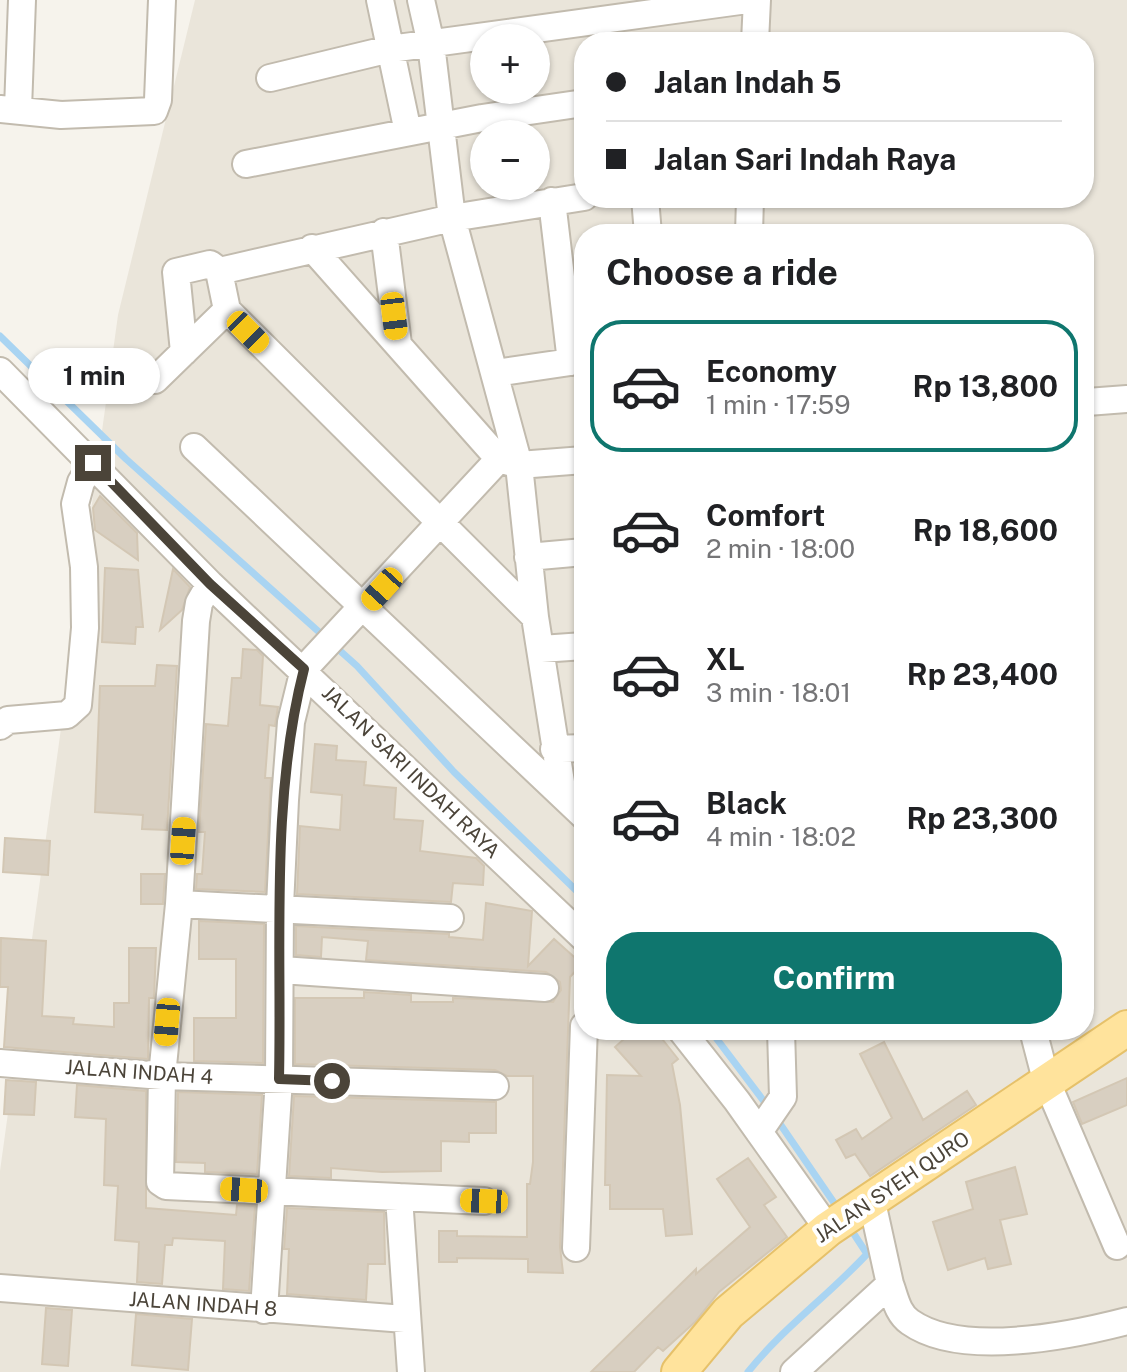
<!DOCTYPE html>
<html lang="en">
<head>
<meta charset="utf-8">
<style>
  :root { --surface:#fff; --page:#f2f2f2; --text:#202124; --muted:#757577; --line:#e0e0e0; --accent:#0f766e }
  body { margin:0; font-family:"Public Sans",sans-serif; background:var(--page); color:var(--text); height:100vh; display:flex; flex-direction:column; font-size:30px; white-space:nowrap }
  * { box-sizing:border-box; margin:0 }
  p { font-size:26px; color:var(--muted) }
  .icon { flex:none; width:44px; height:44px; fill:none; stroke:currentColor; stroke-width:2; stroke-linecap:round; stroke-linejoin:round }
  .map { position:relative; flex:1; overflow:hidden }
  .drawer { position:absolute; left:574px; top:224px; width:520px; height:816px; display:flex; flex-direction:column; background:var(--surface); border-radius:32px; box-shadow:0 2px 6px #0004 }
  .drawer>* { flex:none }
  .hud { position:absolute; left:574px; top:32px; width:520px; height:176px; border-radius:32px; box-shadow:0 2px 6px #0004; display:grid; align-content:center; height:176px; padding:0 32px; background:var(--surface) }
  .controls { position:absolute; left:470px; top:24px; display:grid; gap:16px }
  .controls a { display:grid; place-items:center; width:80px; height:80px; border-radius:50%; background:var(--surface); box-shadow:0 2px 6px #0004; font-size:40px }
  .end { position:absolute; width:36px; height:36px; margin:-18px; border:10px solid #4b4439; background:#fff; box-shadow:0 0 0 4px #fff }
  .from { border-radius:50% }
  .bubble { position:absolute; height:56px; border-radius:28px; background:var(--surface); box-shadow:0 2px 6px #0004; font-size:26px; font-weight:700; line-height:56px; text-align:center }
  .car { position:absolute; width:24px; height:48px; margin:-24px -12px; border-radius:10px; box-shadow:0 0 6px 2px #0007; background:linear-gradient(#f5c518 24%,#345 0 40%,#f5c518 0 76%,#345 0 86%,#f5c518 0) }
  .hud b { display:flex; align-items:center; gap:28px; height:76px; font-size:30px }
  .hud b+b { border-top:2px solid var(--line) }
  .hud i { width:20px; height:20px; background:var(--text) }
  ul { padding:0; list-style:none }
  li { display:flex; align-items:center; gap:24px; height:132px; margin:0 16px 12px; padding:0 16px; border:4px solid transparent; border-radius:32px }
  li div { flex:1 }
  li b { display:block; font-size:30px }
  li em { font-style:normal; font-weight:700 }
  li.selected { border-color:var(--accent) }
  li>.icon { width:72px; height:72px; stroke-width:1.5 }
  h2 { padding:0 32px; font-size:36px; line-height:96px }
  .cta { display:flex; gap:16px; margin-top:auto; padding:16px 32px }
  .cta a { flex:1; height:92px; border-radius:32px; background:var(--accent); color:#fff; font-size:32px; font-weight:700; line-height:92px; text-align:center }
  .map>svg:first-child { display:block }
</style>
</head>
<body>
<div class="map">
<svg width="1127" height="1372" viewBox="0 0 1127 1372">
  <rect width="100%" height="100%" fill="#f6f3ec"/>
  <path fill="#eae5da" fill-rule="evenodd" d="M 195,0 L 1127,0 L 1127,1372 L 0,1372 L 0,1171 L 118,315 ZM 484,38 L 536,38 L 536,90 L 484,90 ZM 584,42 L 1084,42 L 1084,198 L 584,198 ZM 484,134 L 536,134 L 536,186 L 484,186 ZM 584,234 L 1084,234 L 1084,1030 L 584,1030 Z"/>
  <g fill="none" stroke-linecap="round" stroke-linejoin="round">
    <path stroke="#a9d4f2" stroke-width="7" d="M 0,336 L 126,459 L 357,666 L 454,772 L 584,898
      M 710,1030 L 769,1108
      M 776,1118 L 839,1210
      M 748,1372 C 783,1328 829,1295 867,1254 L 850,1228"/>
  </g>
  <path fill="#d8cfc1" stroke="#d3c7b4" stroke-width="2" d="M 100,496 L 137,533 L 138,560 L 95,530 L 93,508 Z
    M 105,568 L 138,570 L 143,627 L 136,627 L 135,644 L 102,642 Z
    M 173,569 L 190,587 L 182,610 L 160,630 Z
    M 243,649 L 257,650 L 263,656 L 260,705 L 278,707 L 275,726 L 269,725 L 265,778 L 271,778 L 265,892 L 196,889 L 197,874 L 202,874 L 205,832 L 199,832 L 206,724 L 228,726 L 232,678 L 241,678 Z
    M 157,665 L 177,666 L 167,830 L 142,829 L 143,815 L 95,812 L 100,686 L 155,686 Z
    M 315,744 L 337,746 L 336,760 L 366,762 L 364,785 L 396,788 L 394,819 L 423,821 L 420,851 L 476,858 L 484,866 L 483,885 L 453,883 L 451,902 L 297,894 L 300,826 L 340,830 L 342,795 L 311,792 Z
    M 5,838 L 50,841 L 48,875 L 3,872 Z
    M 141,874 L 165,874 L 163,904 L 141,904 Z
    M 486,903 L 532,911 L 528,966 L 554,939 L 582,964 L 570,977 L 560,1247 L 563,1273 L 528,1272 L 528,1259 L 457,1258 L 457,1262 L 439,1262 L 439,1231 L 457,1231 L 457,1236 L 527,1237 L 527,1184 L 530,1184 L 533,1162 L 533,1076 L 507,1076 L 495,1070 L 295,1064 L 295,998 L 364,998 L 364,992 L 411,995 L 411,1002 L 453,1002 L 453,998 L 553,1002 L 561,990 L 560,982 L 546,972 L 366,960 L 368,941 L 322,937 L 321,957 L 296,955 L 296,926 L 449,934 L 449,937 L 483,940 Z
    M 199,921 L 264,924 L 263,1063 L 194,1061 L 194,1018 L 236,1018 L 236,959 L 199,959 Z
    M 1,938 L 46,941 L 42,1016 L 74,1018 L 73,1024 L 114,1027 L 114,1003 L 129,1003 L 129,948 L 156,948 L 154,998 L 149,998 L 148,1059 L 4,1047 L 8,987 L 0,987 Z
    M 634,1030 L 655,1030 L 678,1059 L 672,1064 L 680,1105 L 692,1234 L 666,1236 L 663,1209 L 610,1209 L 610,1185 L 605,1185 L 607,1075 L 641,1076 L 615,1047 Z
    M 884,1042 L 923,1120 L 967,1091 L 976,1105 L 870,1176 L 855,1154 L 846,1158 L 836,1140 L 856,1129 L 862,1139 L 892,1118 L 860,1054 Z
    M 1127,1078 L 1127,1105 L 1082,1124 L 1073,1102 Z
    M 6,1080 L 36,1082 L 34,1115 L 4,1114 Z
    M 77,1085 L 146,1091 L 146,1208 L 236,1215 L 237,1205 L 255,1206 L 249,1291 L 223,1289 L 225,1241 L 173,1238 L 172,1245 L 165,1245 L 162,1284 L 137,1282 L 139,1242 L 115,1240 L 118,1186 L 104,1185 L 106,1119 L 75,1117 Z
    M 178,1092 L 262,1095 L 257,1174 L 205,1172 L 205,1163 L 176,1162 Z
    M 294,1096 L 496,1102 L 496,1133 L 469,1133 L 469,1142 L 441,1141 L 441,1171 L 382,1172 L 331,1168 L 331,1178 L 289,1176 Z
    M 748,1158 L 776,1197 L 764,1205 L 787,1237 L 719,1292 L 695,1322 L 663,1351 L 658,1347 L 634,1372 L 591,1372 L 696,1269 L 696,1274 L 750,1227 L 717,1179 Z
    M 1015,1167 L 1027,1214 L 1000,1220 L 1011,1264 L 988,1269 L 985,1258 L 948,1270 L 933,1222 L 973,1209 L 966,1182 Z
    M 287,1208 L 384,1212 L 385,1264 L 368,1264 L 366,1300 L 287,1294 L 289,1249 L 284,1249 Z
    M 46,1308 L 72,1310 L 68,1366 L 42,1364 Z
    M 136,1314 L 192,1319 L 188,1370 L 132,1365 Z"/>
  <g fill="none" stroke-linecap="round" stroke-linejoin="round">
    <g stroke="#c2bbae" stroke-width="30">
      <path id="minor" d="M 380,0 L 408,132
        M 421,0 L 431,44 L 452,218 L 519,465 L 535,617 L 563,795
        M 755,42 L 757,0
        M 270,78 L 390,49 L 747,0
        M 0,109 L 61,115 L 154,111 L 158,100 L 162,0
        M 18,109 L 22,0
        M 246,164 L 482,118 L 584,103
        M 645,198 L 648,234
        M 552,201 L 571,362
        M 384,232 L 398,344
        M 749,234 L 750,198
        M 312,248 L 499,459 L 519,465 L 584,460
        M 184,352 L 176,272 L 210,264 L 221,272
        M 0,371 L 210,584 L 584,938
        M 495,373 L 584,360
        M 155,380 L 227,310
        M 1087,402 L 1127,399
        M 194,447 L 584,816
        M 528,557 L 584,552
        M 210,584 L 199,603 L 196,621 L 179,904 L 162,1076 L 160,1182 L 166,1186 L 484,1201
        M 535,617 L 227,310 L 220,276 L 224,270 L 452,218 L 584,197
        M 541,649 L 584,646
        M 0,726 L 8,720 L 67,715 L 78,705 L 85,628 L 84,567 L 75,504 L 81,482 L 93,463
        M 554,749 L 584,748
        M 179,904 L 450,918
        M 281,970 L 545,988
        M 681,1030 L 737,1101 L 828,1229
        M 1033,1030 L 1046,1080 L 1117,1246
        M 0,1063 L 162,1076 L 495,1086
        M 759,1132 L 783,1097 L 781,1030
        M 399,1197 L 411,1372
        M 576,1248 L 584,1026
        M 890,1284 C 895,1297 897,1313 910,1322 C 961,1358 1069,1336 1127,1321
        M 0,1288 L 405,1319
        M 264,1310 L 279,1079 L 280,906 L 285,800 L 291,722 L 304,669 L 499,459
        M 794,1372 L 890,1284 L 872,1202"/>
    </g>
    <g stroke="#e6c16a" stroke-width="38">
      <path id="major" d="M 679,1372 L 728,1313 L 828,1229 L 1127,1028"/>
    </g>
    <use href="#minor" stroke="#fff" stroke-width="26"/>
    <use href="#major" stroke="#ffe39c" stroke-width="34"/>
  </g>
  <g fill="none" stroke-linecap="round" stroke-linejoin="round">
    <path stroke="#4b4439" stroke-width="10" d="M 93,463 L 210,584 L 304,669 C 270,801 282,944 279,1079 L 332,1081"/>
  </g>
  <g text-anchor="middle" dominant-baseline="central" stroke-width="8" stroke-linejoin="round" paint-order="stroke">
    <g font-size="20" fill="#4b4439" stroke="#fff">
      <text transform="translate(411 772) rotate(44)">JALAN SARI INDAH RAYA</text>
      <text transform="translate(139 1072) rotate(4)">JALAN INDAH 4</text>
      <text transform="translate(892 1187) rotate(-34)">JALAN SYEH QURO</text>
      <text transform="translate(203 1304) rotate(4)">JALAN INDAH 8</text>
    </g>
  </g>
</svg>
<div class="controls">
<a>+</a>
<a>−</a>
</div>
<i class="end from" style="left:332px;top:1081px"></i>
<i class="end" style="left:93px;top:463px"></i>
<div class="bubble" style="left:28px;top:348px;width:132px">1 min</div>
<i class="car" style="left:394px;top:316px;rotate:173deg"></i>
<i class="car" style="left:248px;top:332px;rotate:135deg"></i>
<i class="car" style="left:382px;top:589px;rotate:222deg"></i>
<i class="car" style="left:183px;top:841px;rotate:4deg"></i>
<i class="car" style="left:167px;top:1022px;rotate:185deg"></i>
<i class="car" style="left:244px;top:1190px;rotate:274deg"></i>
<i class="car" style="left:484px;top:1201px;rotate:272deg"></i>
<div class="hud">
<b><i class="from"></i>Jalan Indah 5</b>
<b><i></i>Jalan Sari Indah Raya</b>
</div>
<section class="drawer">
<h2>Choose a ride</h2>
<ul>
<li class="selected"><svg class="icon" aria-label="car" viewBox="0 0 24 24"><path d="M5 17H2v-5l4-1 3-4h7l3 4 3 1v5h-3M9 17h6M6 11h13"/><circle cx="7" cy="17" r="2"/><circle cx="17" cy="17" r="2"/></svg><div><b>Economy</b><p>1 min · 17:59</p></div><em>Rp 13,800</em></li>
<li><svg class="icon" aria-label="car" viewBox="0 0 24 24"><path d="M5 17H2v-5l4-1 3-4h7l3 4 3 1v5h-3M9 17h6M6 11h13"/><circle cx="7" cy="17" r="2"/><circle cx="17" cy="17" r="2"/></svg><div><b>Comfort</b><p>2 min · 18:00</p></div><em>Rp 18,600</em></li>
<li><svg class="icon" aria-label="car" viewBox="0 0 24 24"><path d="M5 17H2v-5l4-1 3-4h7l3 4 3 1v5h-3M9 17h6M6 11h13"/><circle cx="7" cy="17" r="2"/><circle cx="17" cy="17" r="2"/></svg><div><b>XL</b><p>3 min · 18:01</p></div><em>Rp 23,400</em></li>
<li><svg class="icon" aria-label="car" viewBox="0 0 24 24"><path d="M5 17H2v-5l4-1 3-4h7l3 4 3 1v5h-3M9 17h6M6 11h13"/><circle cx="7" cy="17" r="2"/><circle cx="17" cy="17" r="2"/></svg><div><b>Black</b><p>4 min · 18:02</p></div><em>Rp 23,300</em></li>
</ul>
<div class="cta"><a>Confirm</a></div>
</section>
</div>
</body>
</html>
